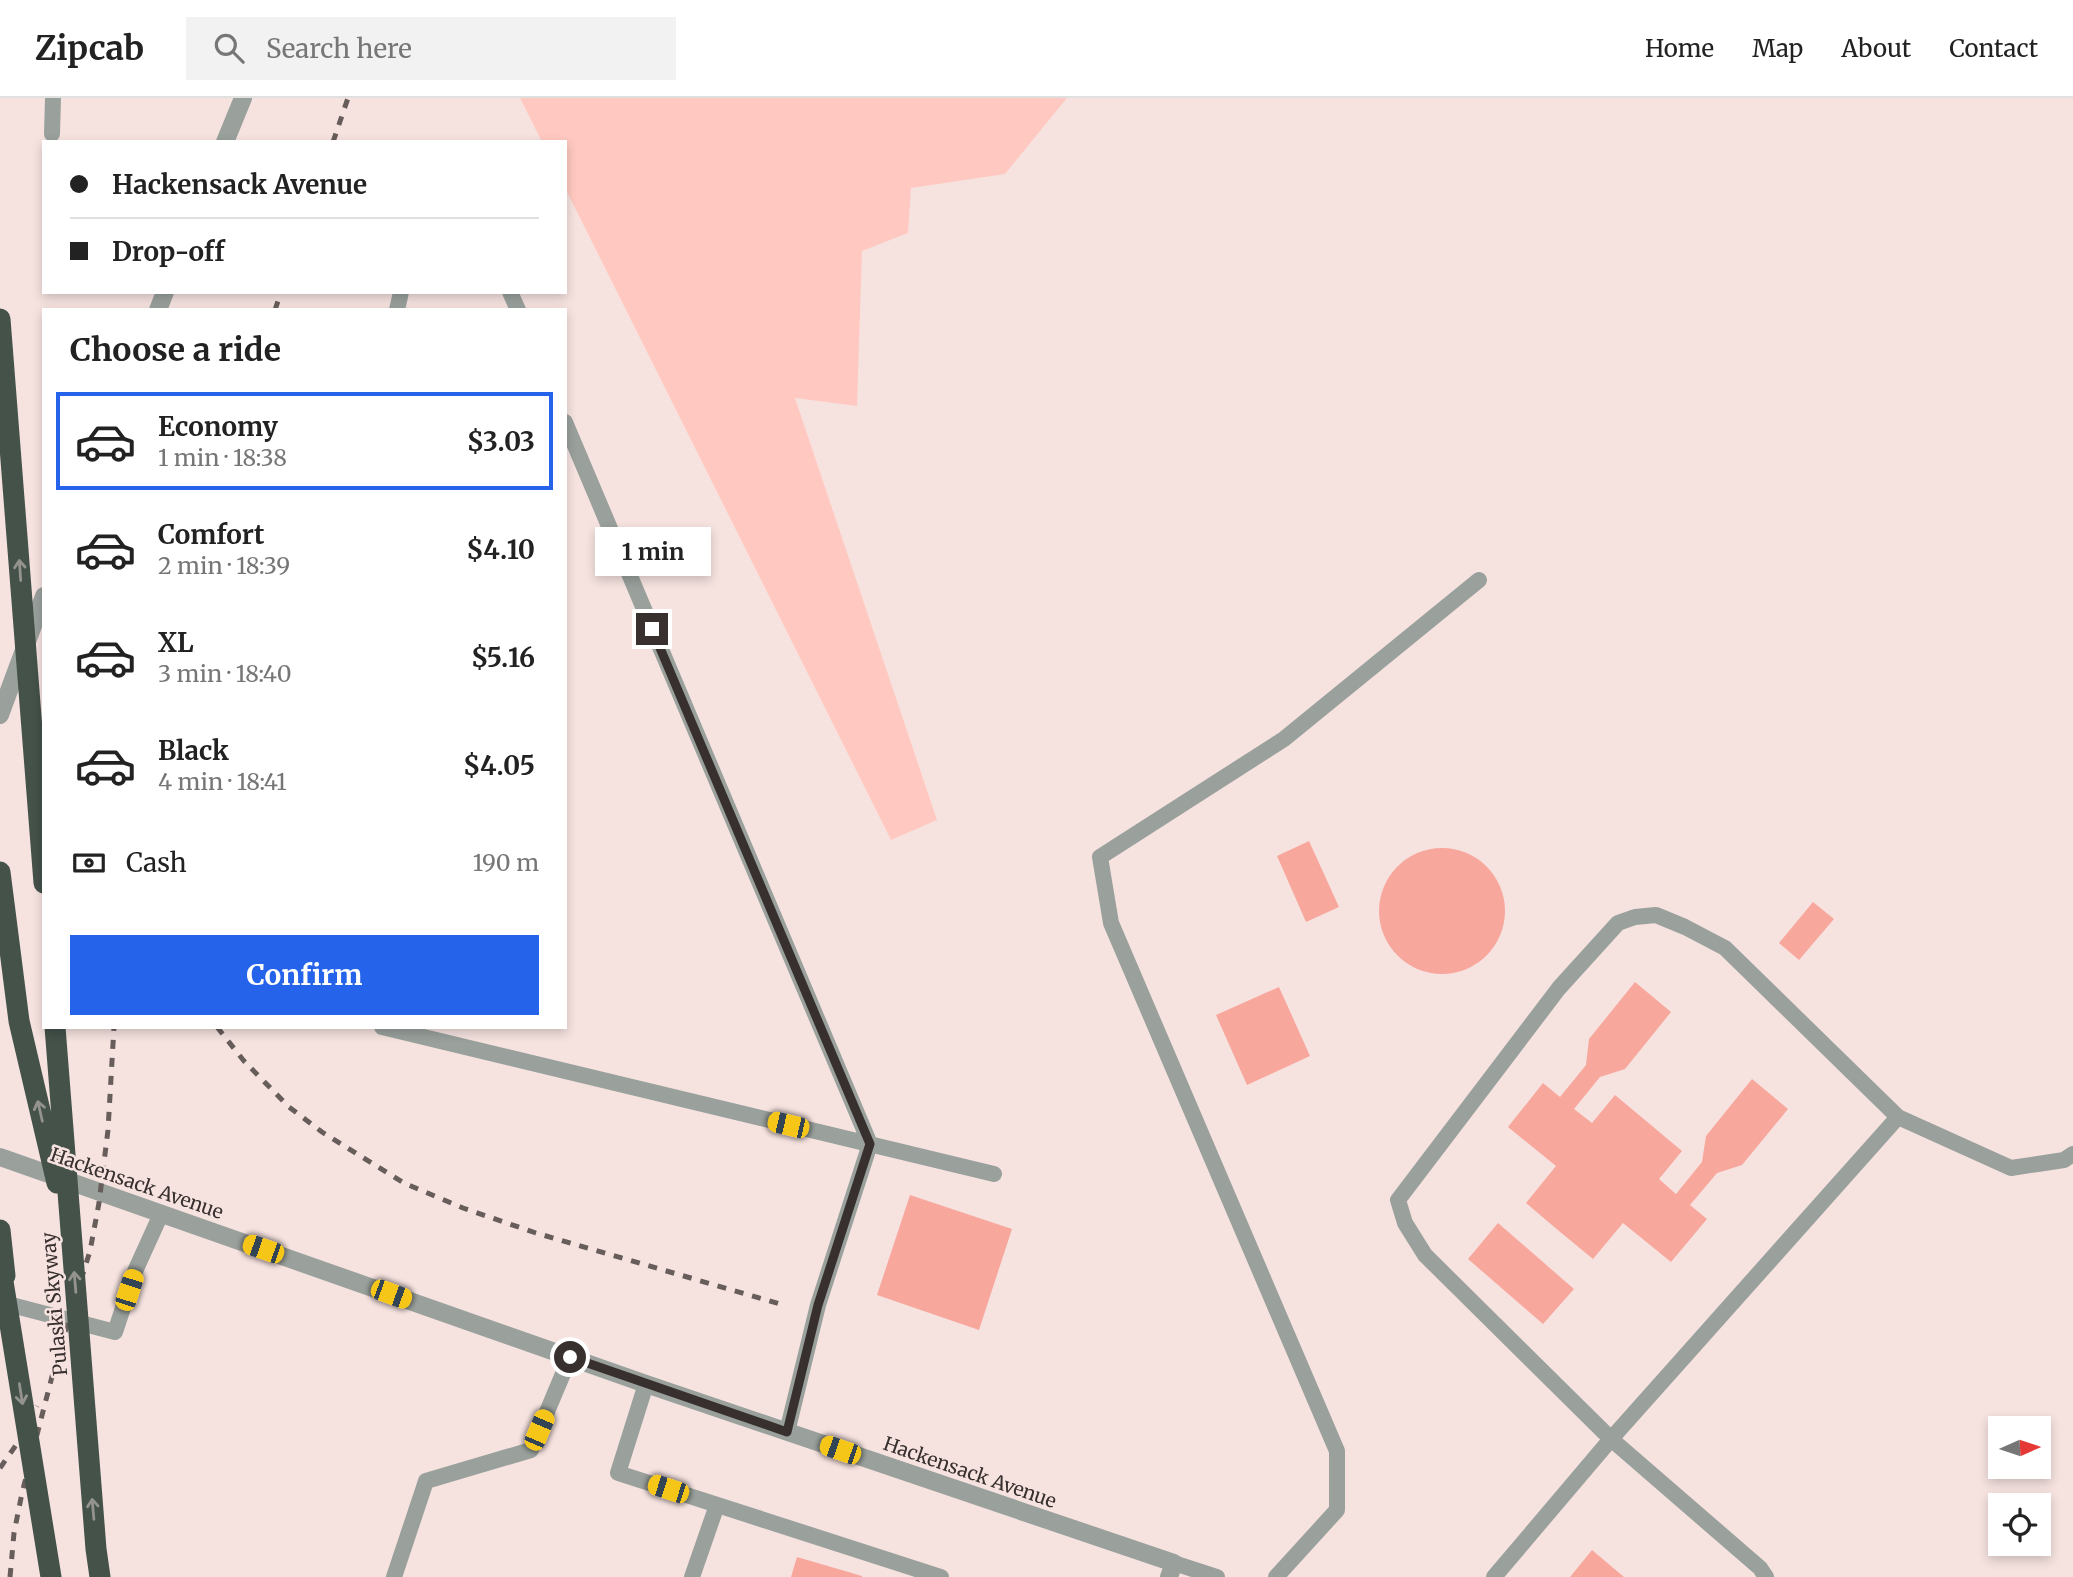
<!DOCTYPE html>
<html lang="en">
<head>
<meta charset="utf-8">
<style>
  :root { --surface:#fff; --page:#f2f2f2; --text:#222; --muted:#767676; --line:#e0e0e0; --accent:#2563eb }
  body { margin:0; font-family:Merriweather,serif; background:var(--page); color:var(--text); height:100vh; display:flex; flex-direction:column; font-size:26px; white-space:nowrap }
  * { box-sizing:border-box; margin:0 }
  p { font-size:23px; color:var(--muted) }
  .icon { flex:none; width:38px; height:38px; fill:none; stroke:currentColor; stroke-width:2; stroke-linecap:round; stroke-linejoin:round }
  .map { position:relative; flex:1; overflow:hidden }
  .sheet { position:absolute; left:42px; top:210px; width:525px; height:721px; display:flex; flex-direction:column; background:var(--surface); border-radius:0px; box-shadow:0 4px 10px #0003 }
  .sheet>* { flex:none }
  .hud { position:absolute; left:42px; top:42px; width:525px; height:154px; border-radius:0px; box-shadow:0 4px 10px #0003; display:grid; align-content:center; height:154px; padding:0 28px; background:var(--surface) }
  .needle { width:46px; rotate:87deg }
  .fabs { position:absolute; left:1988px; top:1318px; display:grid; gap:14px }
  .fabs a { display:grid; place-items:center; width:63px; height:63px; border-radius:0px; background:var(--surface); box-shadow:0 4px 10px #0003; font-size:35px }
  .end { position:absolute; width:32px; height:32px; margin:-16px; border:9px solid #37302f; background:#fff; box-shadow:0 0 0 4px #fff }
  .from { border-radius:50% }
  .bubble { position:absolute; height:49px; border-radius:0px; background:var(--surface); box-shadow:0 4px 10px #0003; font-size:23px; font-weight:700; line-height:49px; text-align:center }
  .car { position:absolute; width:21px; height:42px; margin:-21px -10px; border-radius:9px; box-shadow:0 0 5px 2px #0007; background:linear-gradient(#f5c518 24%,#345 0 40%,#f5c518 0 76%,#345 0 86%,#f5c518 0) }
  .hud b { display:flex; align-items:center; gap:24px; height:66px; font-size:26px }
  .hud b+b { border-top:2px solid var(--line) }
  .hud i { width:18px; height:18px; background:var(--text) }
  ul { padding:0; list-style:none }
  li { display:flex; align-items:center; gap:21px; height:98px; margin:0 14px 10px; padding:0 14px; border:4px solid transparent; border-radius:0px }
  li div { flex:1 }
  li b { display:block; font-size:26px }
  li em { font-style:normal; font-weight:700 }
  li.on { border-color:var(--accent) }
  li>.icon { width:63px; height:63px; stroke-width:1.5 }
  h2 { padding:0 28px; font-size:32px; line-height:84px }
  .pay { display:flex; align-items:center; gap:18px; height:77px; padding:0 28px; font-size:26px }
  .pay p { margin-inline-start:auto }
  .cta { display:flex; gap:14px; margin-top:auto; padding:14px 28px }
  .cta a { flex:1; height:80px; border-radius:0px; background:var(--accent); color:#fff; font-size:28px; font-weight:700; line-height:80px; text-align:center }
  header { display:flex; align-items:center; gap:42px; box-sizing:border-box; height:98px; padding:0 35px; background:var(--surface); border-bottom:2px solid var(--line) }
  header strong { font-size:33px }
  nav { display:flex; gap:38px; margin-inline-start:auto; font-size:24px }
  .search { width:490px; height:63px; background:var(--page); display:flex; align-items:center; gap:18px; box-sizing:border-box; padding:0 24px; border-radius:0px; color:var(--muted); font-size:26px }
  .map>svg:first-child { display:block }
</style>
</head>
<body>
<header>
<strong>Zipcab</strong>
<div class="search"><svg class="icon" aria-label="search" viewBox="0 0 24 24"><circle cx="10" cy="10" r="6"/><path d="M15 15l6 6"/></svg>Search here</div>
<nav><a>Home</a><a>Map</a><a>About</a><a>Contact</a></nav>
</header>
<div class="map">
<svg width="2073" height="1479" viewBox="0 0 2073 1479">
  <rect width="100%" height="100%" fill="#f6e3e0"/>
  <path fill="#ffc9c1" d="M 520,0 L 1067,0 L 1005,76 L 911,90 L 908,135 L 862,153 L 857,308 L 795,300 L 937,722 L 891,742 L 565,90 L 565,44 L 542,44 Z"/>
  <path fill="#f8a79d" d="M 1309,743 L 1339,809 L 1306,824 L 1277,758 Z
    M1379 813a63 63 0 1 1 126 0a63 63 0 1 1-126 0Z
    M 1813,804 L 1834,821 L 1799,862 L 1779,845 Z
    M 1635,884 L 1671,914 L 1625,971 L 1600,979 L 1574,1011 L 1592,1025 L 1615,997 L 1682,1053 L 1659,1081 L 1676,1096 L 1702,1064 L 1706,1038 L 1752,981 L 1788,1011 L 1742,1067 L 1717,1075 L 1690,1107 L 1707,1121 L 1671,1164 L 1623,1125 L 1593,1161 L 1559,1133 L 1526,1105 L 1556,1068 L 1508,1029 L 1543,985 L 1560,999 L 1586,967 L 1589,941 Z
    M 1279,889 L 1310,958 L 1247,987 L 1216,917 Z
    M 910,1097 L 1012,1131 L 979,1232 L 877,1197 Z
    M 1498,1125 L 1574,1191 L 1543,1226 L 1468,1161 Z
    M 1592,1452 L 1624,1479 L 1570,1479 Z
    M 797,1459 L 862,1478 L 862,1479 L 791,1479 Z"/>
  <g fill="none" stroke-linecap="round" stroke-linejoin="round">
    <path stroke="#9aa19d" stroke-width="16" d="M 52,36 L 53,0
      M 510,194 L 518,212
      M 397,212 L 401,194
      M 565,324 L 870,1046 L 818,1207 L 787,1334
      M 382,929 L 994,1076
      M 0,1204 L 115,1234 L 136,1171 L 161,1116
      M 646,1286 L 618,1375 L 941,1479
      M 1174,1465 L 1217,1479
      M 394,1479 L 426,1383 L 531,1352 L 570,1259
      M 692,1479 L 717,1407
      M 1276,1479 L 1337,1412 L 1337,1353 L 1111,825 L 1100,759 L 1284,641 L 1479,482
      M 1494,1479 L 1611,1341 L 1425,1157 L 1405,1125 L 1398,1102 L 1559,890 L 1618,825 L 1635,819 L 1656,817 L 1685,829 L 1725,850 L 1898,1019 L 2011,1070 L 2064,1062 L 2073,1056
      M 1766,1479 L 1760,1470 L 1611,1341 L 1898,1019"/>
    <path stroke="#9aa19d" stroke-width="18" d="M 225,44 L 243,0
      M 158,212 L 165,194
      M 0,617 L 44,498
      M 0,1059 L 646,1286 L 1174,1465 L 1169,1479"/>
    <path stroke="#675d5b" stroke-width="5" stroke-dasharray="9 9" stroke-linecap="butt" d="M 333,44 L 348,0
      M 275,212 L 281,194
      M 217,929 L 244,963 L 289,1009 L 322,1034 L 404,1085 L 463,1110 L 536,1135 L 780,1206
      M 0,1370 L 21,1340 L 37,1308
      M 10,1479 L 14,1435 L 22,1395 L 56,1263 L 90,1153 L 99,1105 L 108,1032 L 114,929"/>
    <path stroke="#44524a" stroke-width="21" d="M 0,221 L 44,785
      M 0,774 L 19,923 L 57,1085
      M 55,929 L 96,1451 L 100,1479
      M 0,1132 L 5,1178
      M 0,1165 L 51,1479"/>
  </g>
  <defs><path id="oneway-shaft" d="M-6 0H5M1.5-3L5.5 0L1.5 3" fill="none" stroke-width="1.6" stroke-linecap="round" stroke-linejoin="round" transform="scale(1.75)"/></defs>
  <g stroke="#94938e">
    <use href="#oneway-shaft" transform="translate(20 472) rotate(-94)"/>
    <use href="#oneway-shaft" transform="translate(40 1013) rotate(-103)"/>
    <use href="#oneway-shaft" transform="translate(75 1184) rotate(-95)"/>
    <use href="#oneway-shaft" transform="translate(21 1296) rotate(81)"/>
    <use href="#oneway-shaft" transform="translate(93 1411) rotate(-95)"/>
  </g>
  <g fill="none" stroke-linecap="round" stroke-linejoin="round">
    <path stroke="#37302f" stroke-width="9" d="M 570,1259 L 787,1334 L 818,1207 L 870,1046 L 652,531"/>
  </g>
  <g text-anchor="middle" dominant-baseline="central" stroke-width="5" stroke-linejoin="round" paint-order="stroke">
    <g font-size="19" fill="#37302f" stroke="#f6e3e0">
      <text transform="translate(137 1085) rotate(19)">Hackensack Avenue</text>
      <text transform="translate(54 1206) rotate(-95)">Pulaski Skyway</text>
      <text transform="translate(970 1374) rotate(19)">Hackensack Avenue</text>
    </g>
  </g>
</svg>
<div class="fabs">
<a><svg class="needle" viewBox="-14 -14 28 28"><path d="M0-13l5 13h-10z" fill="#e53935"/><path d="M0 13l5-13h-10z" fill="#767676"/></svg></a>
<a><svg class="icon" aria-label="locate" viewBox="0 0 24 24"><circle cx="12" cy="12" r="6"/><path d="M12 2v4M12 18v4M2 12h4M18 12h4"/></svg></a>
</div>
<i class="end from" style="left:570px;top:1259px"></i>
<i class="end" style="left:652px;top:531px"></i>
<div class="bubble" style="left:595px;top:429px;width:116px">1 min</div>
<i class="car" style="left:788px;top:1027px;rotate:283deg"></i>
<i class="car" style="left:263px;top:1151px;rotate:289deg"></i>
<i class="car" style="left:129px;top:1192px;rotate:18deg"></i>
<i class="car" style="left:391px;top:1196px;rotate:110deg"></i>
<i class="car" style="left:539px;top:1332px;rotate:23deg"></i>
<i class="car" style="left:840px;top:1352px;rotate:289deg"></i>
<i class="car" style="left:668px;top:1391px;rotate:288deg"></i>
<div class="hud">
<b><i class="from"></i>Hackensack Avenue</b>
<b><i></i>Drop-off</b>
</div>
<section class="sheet">
<h2>Choose a ride</h2>
<ul>
<li class="on"><svg class="icon" aria-label="car" viewBox="0 0 24 24"><path d="M5 17H2v-5l4-1 3-4h7l3 4 3 1v5h-3M9 17h6M6 11h13"/><circle cx="7" cy="17" r="2"/><circle cx="17" cy="17" r="2"/></svg><div><b>Economy</b><p>1 min · 18:38</p></div><em>$3.03</em></li>
<li><svg class="icon" aria-label="car" viewBox="0 0 24 24"><path d="M5 17H2v-5l4-1 3-4h7l3 4 3 1v5h-3M9 17h6M6 11h13"/><circle cx="7" cy="17" r="2"/><circle cx="17" cy="17" r="2"/></svg><div><b>Comfort</b><p>2 min · 18:39</p></div><em>$4.10</em></li>
<li><svg class="icon" aria-label="car" viewBox="0 0 24 24"><path d="M5 17H2v-5l4-1 3-4h7l3 4 3 1v5h-3M9 17h6M6 11h13"/><circle cx="7" cy="17" r="2"/><circle cx="17" cy="17" r="2"/></svg><div><b>XL</b><p>3 min · 18:40</p></div><em>$5.16</em></li>
<li><svg class="icon" aria-label="car" viewBox="0 0 24 24"><path d="M5 17H2v-5l4-1 3-4h7l3 4 3 1v5h-3M9 17h6M6 11h13"/><circle cx="7" cy="17" r="2"/><circle cx="17" cy="17" r="2"/></svg><div><b>Black</b><p>4 min · 18:41</p></div><em>$4.05</em></li>
</ul>
<div class="pay"><svg class="icon" aria-label="cash" viewBox="0 0 24 24"><path d="M3 7h18v10H3z"/><circle cx="12" cy="12" r="2"/></svg>Cash<p>190 m</p></div>
<div class="cta"><a>Confirm</a></div>
</section>
</div>
</body>
</html>
